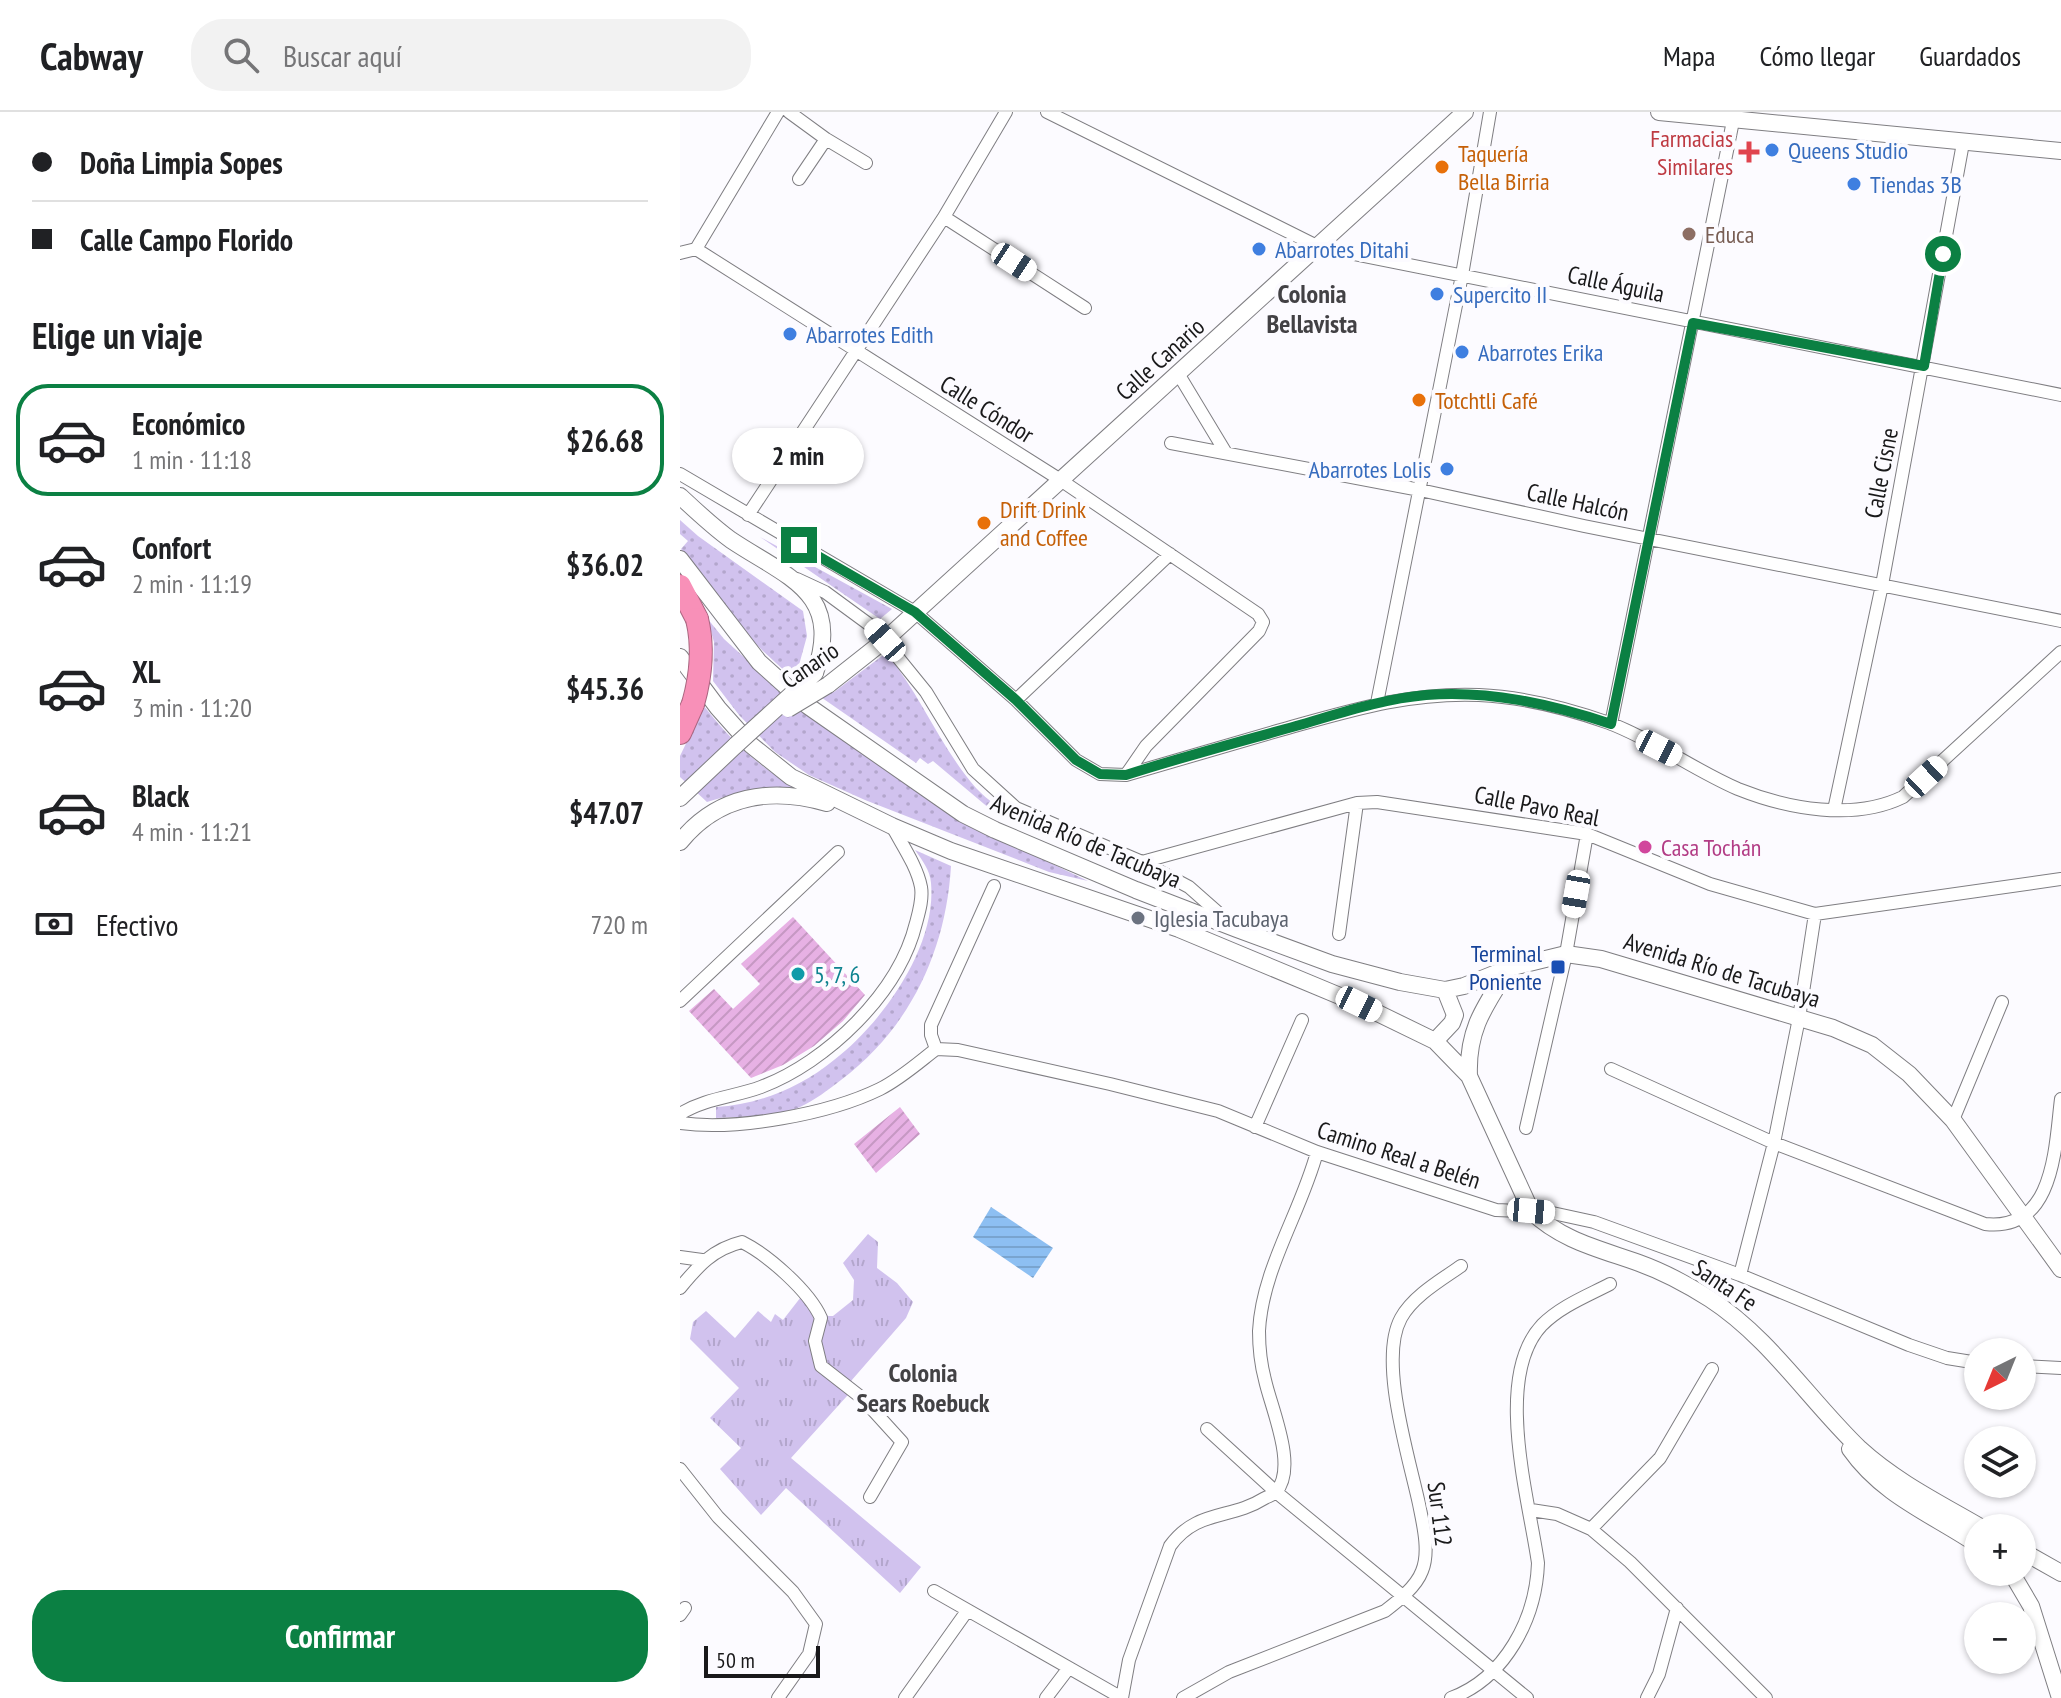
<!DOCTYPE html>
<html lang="es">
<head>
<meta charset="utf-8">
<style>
  :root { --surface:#fff; --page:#f2f2f2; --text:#202124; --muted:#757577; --line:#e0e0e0; --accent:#0b8043 }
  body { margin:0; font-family:"PT Sans Narrow",sans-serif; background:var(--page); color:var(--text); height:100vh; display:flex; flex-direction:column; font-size:30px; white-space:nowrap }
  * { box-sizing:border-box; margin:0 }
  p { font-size:26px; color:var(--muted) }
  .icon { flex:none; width:44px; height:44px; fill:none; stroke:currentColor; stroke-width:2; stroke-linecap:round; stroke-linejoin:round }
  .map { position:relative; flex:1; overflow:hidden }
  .details { display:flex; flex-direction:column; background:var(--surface); width:680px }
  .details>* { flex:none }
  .top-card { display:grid; align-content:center; height:176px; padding:0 32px; background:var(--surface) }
  .needle { width:52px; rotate:223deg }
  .buttons { position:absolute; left:1284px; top:1226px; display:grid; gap:16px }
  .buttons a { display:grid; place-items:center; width:72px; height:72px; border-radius:50%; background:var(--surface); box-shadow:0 2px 6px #0004; font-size:40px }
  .scale { position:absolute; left:24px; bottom:20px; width:116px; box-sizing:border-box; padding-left:8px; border:4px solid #19191a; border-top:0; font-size:22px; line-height:28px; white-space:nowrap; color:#19191a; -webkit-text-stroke:6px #fcfbff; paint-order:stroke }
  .end { position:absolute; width:36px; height:36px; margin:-18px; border:10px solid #0b8043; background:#fff; box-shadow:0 0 0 4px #fff }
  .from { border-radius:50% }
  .bubble { position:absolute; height:56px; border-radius:28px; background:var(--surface); box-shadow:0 2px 6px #0004; font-size:26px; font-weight:700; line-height:56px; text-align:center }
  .car { position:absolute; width:24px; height:48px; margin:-24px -12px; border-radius:10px; box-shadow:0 0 6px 2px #0007; background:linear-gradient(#fff 24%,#345 0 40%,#fff 0 76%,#345 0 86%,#fff 0) }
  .top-card b { display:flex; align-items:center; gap:28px; height:76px; font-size:30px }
  .top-card b+b { border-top:2px solid var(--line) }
  .top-card i { width:20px; height:20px; background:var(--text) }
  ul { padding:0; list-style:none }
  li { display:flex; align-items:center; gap:24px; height:112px; margin:0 16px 12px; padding:0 16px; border:4px solid transparent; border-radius:32px }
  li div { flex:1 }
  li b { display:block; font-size:30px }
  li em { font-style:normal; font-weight:700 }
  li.selected { border-color:var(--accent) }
  li>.icon { width:72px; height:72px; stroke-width:1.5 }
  h2 { padding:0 32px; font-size:36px; line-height:96px }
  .pay { display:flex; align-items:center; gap:20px; height:88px; padding:0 32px; font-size:30px }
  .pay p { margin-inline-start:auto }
  .primary-button { display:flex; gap:16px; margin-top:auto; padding:16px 32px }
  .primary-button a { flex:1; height:92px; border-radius:32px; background:var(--accent); color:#fff; font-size:32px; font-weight:700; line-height:92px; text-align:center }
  header { display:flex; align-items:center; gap:48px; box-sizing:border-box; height:112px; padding:0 40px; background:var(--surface); border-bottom:2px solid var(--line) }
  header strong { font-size:38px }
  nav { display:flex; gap:44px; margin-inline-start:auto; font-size:28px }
  .search { width:560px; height:72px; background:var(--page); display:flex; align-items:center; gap:20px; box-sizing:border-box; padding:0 28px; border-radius:32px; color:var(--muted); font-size:30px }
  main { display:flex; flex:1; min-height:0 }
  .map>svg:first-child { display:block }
</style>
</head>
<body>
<header>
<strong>Cabway</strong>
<div class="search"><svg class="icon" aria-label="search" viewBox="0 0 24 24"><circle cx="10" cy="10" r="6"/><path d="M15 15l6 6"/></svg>Buscar aquí</div>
<nav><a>Mapa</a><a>Cómo llegar</a><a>Guardados</a></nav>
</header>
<main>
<section class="details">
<div class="top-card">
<b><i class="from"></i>Doña Limpia Sopes</b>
<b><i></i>Calle Campo Florido</b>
</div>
<h2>Elige un viaje</h2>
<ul>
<li class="selected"><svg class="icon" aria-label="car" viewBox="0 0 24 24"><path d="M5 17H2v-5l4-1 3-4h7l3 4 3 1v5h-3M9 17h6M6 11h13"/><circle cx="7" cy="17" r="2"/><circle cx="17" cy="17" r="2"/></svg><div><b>Económico</b><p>1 min · 11:18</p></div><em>$26.68</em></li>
<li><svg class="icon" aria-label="car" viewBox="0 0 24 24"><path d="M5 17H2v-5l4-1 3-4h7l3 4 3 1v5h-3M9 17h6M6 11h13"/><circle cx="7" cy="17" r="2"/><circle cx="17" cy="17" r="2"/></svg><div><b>Confort</b><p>2 min · 11:19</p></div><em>$36.02</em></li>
<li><svg class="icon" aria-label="car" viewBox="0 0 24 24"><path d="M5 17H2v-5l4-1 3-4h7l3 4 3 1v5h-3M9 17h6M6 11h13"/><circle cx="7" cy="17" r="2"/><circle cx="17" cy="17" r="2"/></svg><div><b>XL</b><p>3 min · 11:20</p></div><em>$45.36</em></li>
<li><svg class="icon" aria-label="car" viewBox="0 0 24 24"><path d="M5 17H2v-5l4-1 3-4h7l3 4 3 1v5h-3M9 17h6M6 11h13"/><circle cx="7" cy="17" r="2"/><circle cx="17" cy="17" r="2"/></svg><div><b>Black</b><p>4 min · 11:21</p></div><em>$47.07</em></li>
</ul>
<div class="pay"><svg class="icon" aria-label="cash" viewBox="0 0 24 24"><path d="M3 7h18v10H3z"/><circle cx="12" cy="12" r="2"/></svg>Efectivo<p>720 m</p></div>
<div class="primary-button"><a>Confirmar</a></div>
</section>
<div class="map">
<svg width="1381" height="1586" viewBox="0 0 1381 1586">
  <defs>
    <pattern id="grass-tufts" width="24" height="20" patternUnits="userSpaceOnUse" patternTransform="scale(2)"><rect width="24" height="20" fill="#d1c2ee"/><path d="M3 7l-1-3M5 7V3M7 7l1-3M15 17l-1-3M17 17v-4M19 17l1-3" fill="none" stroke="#b3a6cc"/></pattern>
    <pattern id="garden-dots" width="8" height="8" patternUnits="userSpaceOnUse" patternTransform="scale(2)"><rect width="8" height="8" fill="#d1c2ee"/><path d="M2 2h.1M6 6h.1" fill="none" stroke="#b3a6cc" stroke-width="1.8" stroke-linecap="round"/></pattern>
    <pattern id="water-rules" width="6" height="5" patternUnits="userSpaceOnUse" patternTransform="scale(2)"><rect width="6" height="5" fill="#8dbff2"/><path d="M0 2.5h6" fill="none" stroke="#79a4cf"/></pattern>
    <pattern id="building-hatch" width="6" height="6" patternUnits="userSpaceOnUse" patternTransform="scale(2)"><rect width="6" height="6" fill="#e7b1e4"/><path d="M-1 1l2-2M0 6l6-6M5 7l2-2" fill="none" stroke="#c698c3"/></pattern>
  </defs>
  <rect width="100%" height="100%" fill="#fcfbff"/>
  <path fill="url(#grass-tufts)" d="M 188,1122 L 198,1130 L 197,1156 L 217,1171 L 233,1190 L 226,1206 L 171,1269 L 176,1274 L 111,1346 L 241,1455 L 220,1481 L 106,1376 L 81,1403 L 40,1357 L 61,1336 L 30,1306 L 59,1276 L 10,1227 L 13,1210 L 26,1199 L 55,1226 L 78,1199 L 91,1210 L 95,1202 L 103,1208 L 124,1181 L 148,1204 L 153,1204 L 173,1188 L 174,1168 L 163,1151 Z"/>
  <path fill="url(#garden-dots)" d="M 0,408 L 18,424 L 123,499 L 127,524 L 119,553 L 154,580 L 206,541 C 241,583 260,635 296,676 C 310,691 329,702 347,713 L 310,697 L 253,649 L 248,652 L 240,646 L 236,651 L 109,563 L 83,539 L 60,516 L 1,437 L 8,429 L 0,422 Z
    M 80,425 L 212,497 L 200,507 Z
    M 27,506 L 44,527 L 86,565 L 245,686 L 289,712 L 408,769 L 369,760 L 185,688 L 129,663 L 95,640 L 59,603 L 33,569 L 34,530 Z
    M 24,594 C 52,630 81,658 122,678 C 88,676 60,679 27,690 L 0,665 L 0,644 Z
    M 235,738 L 271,754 C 266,839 230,916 161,968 C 148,978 135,988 120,995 C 97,1006 62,1004 36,1006 L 36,995 C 78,993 121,975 154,948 C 202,911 257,835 251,771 C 250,758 242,748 235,738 Z"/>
  <path fill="url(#water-rules)" d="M 311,1095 L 373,1136 L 353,1166 L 293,1125 Z"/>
  <path fill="url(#building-hatch)" d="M 113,805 L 185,883 L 163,909 L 134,934 L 103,953 L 71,966 L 9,899 L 34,877 L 53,897 L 80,872 L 61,852 Z
    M 220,995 L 240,1022 L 196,1061 L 174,1032 Z"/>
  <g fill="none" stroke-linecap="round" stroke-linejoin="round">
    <g stroke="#7f7e82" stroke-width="14">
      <path id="street" d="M 109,0 L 146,27 L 186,51
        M 367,0 L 639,135 L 1381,283
        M 119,67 L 146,27
        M 264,105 L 405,196
        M 16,137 L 98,0
        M 0,141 L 16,137 L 379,367 L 578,502 L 583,510 L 579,519 L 466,634 L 446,663
        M 499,263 L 546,341
        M 491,331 L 740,378 L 904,414 L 1381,509
        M 0,362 L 235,500 L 336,588 L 396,648 L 420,662 L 446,663 C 496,648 547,634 597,619 C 666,600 726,580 799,583 C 843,585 887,596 929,611 C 974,628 1014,658 1058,677 C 1108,697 1174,709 1223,685 L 1381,540
        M 68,403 L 264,105 L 326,0
        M 117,467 L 145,480 L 194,516 L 246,580 L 293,657 L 336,696 L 462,750 L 509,775 L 551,812
        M 336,588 L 490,442
        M 697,591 L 782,163 L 810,0
        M 931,612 L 1053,9
        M 1154,698 L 1202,473 L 1283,31
        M 462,750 L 677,691 L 697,690 L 907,722 L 1030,772 L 1135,802 L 1381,767
        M 659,822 L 677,691
        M 0,889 L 158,740
        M 256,937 L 278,938 L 430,972 L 538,999 L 637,1040 L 816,1098 L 868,1100 L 914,1110 L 1060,1163 L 1229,1233 L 1267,1246 L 1298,1251
        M 256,937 L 251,923 L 251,913 L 314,774
        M 931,957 L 1094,1031 L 1305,1112 C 1375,1120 1375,1034 1381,987
        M 0,1002 C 26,986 54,985 81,975 C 147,950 219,881 236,811 C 239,800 243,787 241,775 C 237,754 222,733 212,714
        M 1273,1008 L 1322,890
        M 0,1011 C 56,1019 149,1002 200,977 C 220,967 238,951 256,937
        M 575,1015 L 622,908
        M 846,1016 L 886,842 L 907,722
        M 0,1145 L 22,1148
        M 1060,1163 L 1094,1031 L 1119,906 L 1135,802
        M 0,1176 C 18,1154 33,1137 62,1130 C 88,1143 129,1179 141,1206 L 135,1229 L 141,1254 L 182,1286 L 222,1330 L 190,1385
        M 1342,1254 L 1381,1256
        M 527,1317 L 596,1380 L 847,1586
        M 0,1357 L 38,1405 L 113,1480 L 136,1512 L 129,1542 L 98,1586
        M 851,1398 L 877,1402 L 911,1417 L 950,1450 L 1086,1586
        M 911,1417 L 980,1346 L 1032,1257
        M 254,1479 L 442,1586 L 449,1548 L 490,1434 C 517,1397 550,1408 585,1386 C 589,1384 593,1383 596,1380 C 618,1355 591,1296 585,1268 C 581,1253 579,1235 579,1219 C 582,1157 621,1100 637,1040
        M 0,1503 L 5,1496
        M 225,1586 L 287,1499
        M 366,1586 L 388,1557
        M 503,1586 L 549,1560 L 705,1499 C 718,1489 736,1475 742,1459 C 750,1440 743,1412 739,1392 C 729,1345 698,1248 721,1206 C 733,1184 761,1168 781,1154
        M 771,1586 C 825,1566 856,1507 858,1451 C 849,1387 813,1265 862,1213 C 881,1194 907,1184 930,1172
        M 967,1586 L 979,1562 L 997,1496"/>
    </g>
    <g stroke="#7f7e82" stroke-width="18">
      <path id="secondary" d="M 979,0 L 1381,39
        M 0,384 C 16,399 33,415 51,428 C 108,466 163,480 135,561
        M 0,447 L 79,550 L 128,594 L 283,702 L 315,718 L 456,778 L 557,817 L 652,852 L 720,870 L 765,878 L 784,874 L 829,856 L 886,842 L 921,847 L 1153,916 L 1192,933 L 1229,962 L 1273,1008 L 1381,1157
        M 0,545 L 38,596 L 71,633 L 111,665 L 134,676 L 212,714 L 271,739 L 499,817 L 679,892 L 755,929 L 789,964 L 851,1099 C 882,1129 920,1137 959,1151 C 984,1160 1008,1173 1030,1187 C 1090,1226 1129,1288 1180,1337 C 1216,1370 1261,1392 1302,1416
        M 148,573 L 205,528 L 785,0
        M 0,686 L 56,633
        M 0,730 C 38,683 91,675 147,691
        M 755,929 L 772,911 L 775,903 L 765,878
        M 789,964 C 787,917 805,894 829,856
        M 1170,1337 C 1203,1384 1252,1402 1298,1433
        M 1342,1439 L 1381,1461
        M 1331,1460 L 1351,1494 L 1380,1586"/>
    </g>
    <g stroke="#aa6681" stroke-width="24">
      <path id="highway" d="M 0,474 L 17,507
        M 0,621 L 13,592"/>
    </g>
    <use href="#street" stroke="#fff" stroke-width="12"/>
    <use href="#secondary" stroke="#fff" stroke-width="16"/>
    <use href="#highway" stroke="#f890b8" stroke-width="22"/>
    <g stroke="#7f7e82" stroke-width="18" stroke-linecap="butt">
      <path id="secondary-bridge" d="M 108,597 L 148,573
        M 56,633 L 135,561"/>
    </g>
    <g stroke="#aa6681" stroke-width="24" stroke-linecap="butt">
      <path id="highway-bridge" d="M 13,592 C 21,564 24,536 17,507"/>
    </g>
    <use href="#secondary-bridge" stroke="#fff" stroke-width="16"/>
    <use href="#highway-bridge" stroke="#f890b8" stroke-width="22"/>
  </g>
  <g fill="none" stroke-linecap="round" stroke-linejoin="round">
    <path stroke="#0b8043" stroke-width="10" d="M 119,433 L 235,500 L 336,588 L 396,648 L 420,662 L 446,663 C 502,645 559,630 616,614 C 658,602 701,587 746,583 C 809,578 871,592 931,612 L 1013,211 L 1244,254 L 1263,142"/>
  </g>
  <g fill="#3f7fe0" stroke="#fcfbff" stroke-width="3">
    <circle cx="1092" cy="38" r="8"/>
    <circle cx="1174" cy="72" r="8"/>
    <circle cx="579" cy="137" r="8"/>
    <circle cx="757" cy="182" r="8"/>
    <circle cx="110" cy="222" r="8"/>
    <circle cx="782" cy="240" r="8"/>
    <circle cx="767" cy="357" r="8"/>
  </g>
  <path fill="#e0444e" stroke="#fcfbff" stroke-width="3" d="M1065 28h8v8h8v8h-8v8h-8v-8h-8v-8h8z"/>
  <g fill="#e8710a" stroke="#fcfbff" stroke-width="3">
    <circle cx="762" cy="55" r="8"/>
    <circle cx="739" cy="288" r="8"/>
    <circle cx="304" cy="411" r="8"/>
  </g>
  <circle fill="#8d6e63" stroke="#fcfbff" stroke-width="3" cx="1009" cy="122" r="8"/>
  <circle fill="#d1479c" stroke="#fcfbff" stroke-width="3" cx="965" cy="735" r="8"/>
  <circle fill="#6b7280" stroke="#fcfbff" stroke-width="3" cx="458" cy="806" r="8"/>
  <rect fill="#1a4fb4" stroke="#fcfbff" stroke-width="3" x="870" y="847" width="16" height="16" rx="4"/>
  <circle fill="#0f9aa8" stroke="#fcfbff" stroke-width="3" cx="118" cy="862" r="8"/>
  <g text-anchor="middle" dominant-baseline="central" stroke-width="8" stroke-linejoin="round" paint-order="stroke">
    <g font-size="24" fill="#be3a42" stroke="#fcfbff" text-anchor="end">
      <text x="1053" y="26">Farmacias<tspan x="1053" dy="28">Similares</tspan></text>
    </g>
    <g font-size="24" fill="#366cbe" stroke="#fcfbff" text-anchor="start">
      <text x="1108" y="38">Queens Studio</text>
      <text x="1190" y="72">Tiendas 3B</text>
      <text x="595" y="137">Abarrotes Ditahi</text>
      <text x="773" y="182">Supercito II</text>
      <text x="126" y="222">Abarrotes Edith</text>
      <text x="798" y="240">Abarrotes Erika</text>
      <text x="751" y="357" text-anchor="end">Abarrotes Lolis</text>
    </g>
    <g font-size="24" fill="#c56008" stroke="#fcfbff" text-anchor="start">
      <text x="778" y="41">Taquería<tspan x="778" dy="28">Bella Birria</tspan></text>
      <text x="755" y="288">Totchtli Café</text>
      <text x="320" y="397">Drift Drink<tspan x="320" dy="28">and Coffee</tspan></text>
    </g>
    <g font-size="24" fill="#785e54" stroke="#fcfbff" text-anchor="start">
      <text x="1025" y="122">Educa</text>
    </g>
    <g font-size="24" fill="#19191a" stroke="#fcfbff">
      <text transform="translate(936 172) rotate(12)">Calle Águila</text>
      <text transform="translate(480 247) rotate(-42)">Calle Canario</text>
      <text transform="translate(307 297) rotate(32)">Calle Cóndor</text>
      <text transform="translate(1201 361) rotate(-79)">Calle Cisne</text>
      <text transform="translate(898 390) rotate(12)">Calle Halcón</text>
      <text transform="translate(130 553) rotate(-34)">Canario</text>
      <text transform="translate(857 694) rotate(11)">Calle Pavo Real</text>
      <text transform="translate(406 729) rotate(23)">Avenida Río de Tacubaya</text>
      <text transform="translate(1042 858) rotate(17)">Avenida Río de Tacubaya</text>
      <text transform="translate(719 1043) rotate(18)">Camino Real a Belén</text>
      <text transform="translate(1045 1173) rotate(34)">Santa Fe</text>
      <text transform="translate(760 1402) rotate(83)">Sur 112</text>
    </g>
    <g font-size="24" fill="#b23c85" stroke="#fcfbff" text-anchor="start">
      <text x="981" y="735">Casa Tochán</text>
    </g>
    <g font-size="24" fill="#5b616d" stroke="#fcfbff" text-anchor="start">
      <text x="474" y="806">Iglesia Tacubaya</text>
    </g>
    <g font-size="24" fill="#164399" stroke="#fcfbff" text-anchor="end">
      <text x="862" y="841">Terminal<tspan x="862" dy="28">Poniente</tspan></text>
    </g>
    <g font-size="24" fill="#0d838f" stroke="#fcfbff" text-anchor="start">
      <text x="134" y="862">5, 7, 6</text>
    </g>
    <g font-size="26" font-weight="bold" fill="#424144" stroke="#fcfbff">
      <text x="632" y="181">Colonia<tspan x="632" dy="30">Bellavista</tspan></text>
      <text x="243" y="1260">Colonia<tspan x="243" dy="30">Sears Roebuck</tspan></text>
    </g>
  </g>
</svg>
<div class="buttons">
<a><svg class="needle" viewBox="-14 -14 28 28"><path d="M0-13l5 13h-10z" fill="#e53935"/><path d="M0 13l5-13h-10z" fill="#757577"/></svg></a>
<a><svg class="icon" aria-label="layers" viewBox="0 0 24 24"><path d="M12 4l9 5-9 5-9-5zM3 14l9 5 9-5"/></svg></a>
<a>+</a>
<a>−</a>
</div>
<div class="scale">50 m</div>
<i class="end from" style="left:1263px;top:142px"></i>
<i class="end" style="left:119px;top:433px"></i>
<div class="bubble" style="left:52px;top:316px;width:132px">2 min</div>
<i class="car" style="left:334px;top:150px;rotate:123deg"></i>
<i class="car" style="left:205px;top:528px;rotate:318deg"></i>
<i class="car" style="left:979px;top:636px;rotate:117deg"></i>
<i class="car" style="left:1246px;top:665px;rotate:47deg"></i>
<i class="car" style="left:896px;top:782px;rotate:190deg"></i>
<i class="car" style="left:679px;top:892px;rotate:116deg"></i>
<i class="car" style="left:851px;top:1099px;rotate:95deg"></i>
</div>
</main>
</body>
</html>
